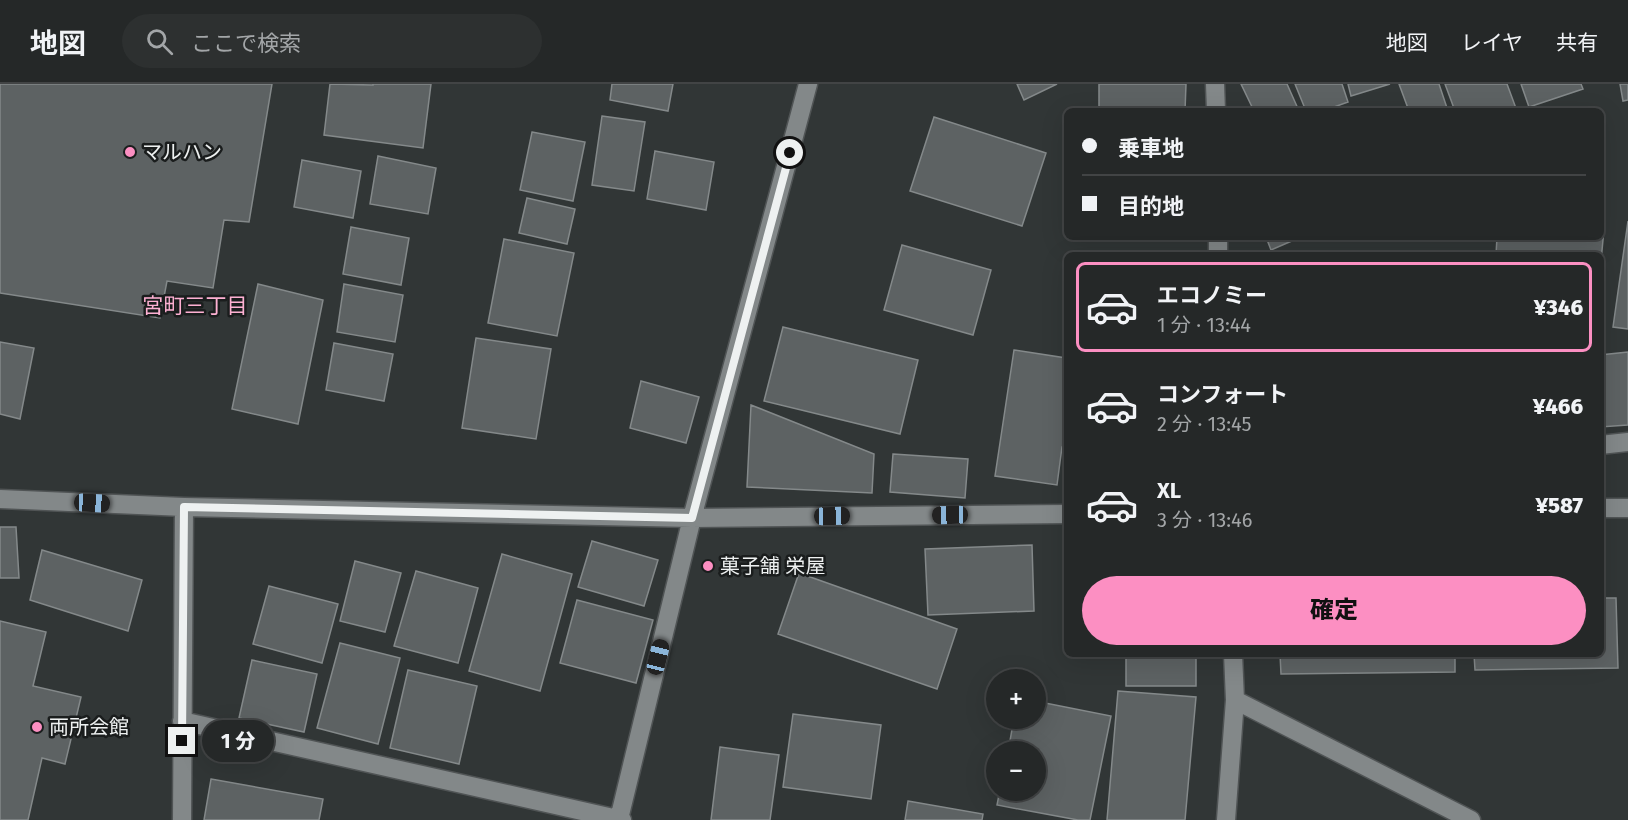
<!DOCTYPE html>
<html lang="ja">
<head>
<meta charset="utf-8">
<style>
  :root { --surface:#252828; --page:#2d3030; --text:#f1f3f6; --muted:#a3a6a8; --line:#424445; --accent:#fc8fc2 }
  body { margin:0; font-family:"Fira Sans","Noto Sans JP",sans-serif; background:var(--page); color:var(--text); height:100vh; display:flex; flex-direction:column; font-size:22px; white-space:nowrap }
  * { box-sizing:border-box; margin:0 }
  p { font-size:20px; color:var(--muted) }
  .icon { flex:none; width:33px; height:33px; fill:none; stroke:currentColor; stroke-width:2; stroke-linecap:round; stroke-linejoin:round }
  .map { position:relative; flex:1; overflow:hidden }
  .sheet { position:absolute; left:1064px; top:168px; width:540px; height:405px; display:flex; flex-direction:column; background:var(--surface); border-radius:9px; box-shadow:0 6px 24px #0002,0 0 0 2px var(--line) }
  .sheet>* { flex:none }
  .guide { position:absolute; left:1064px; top:24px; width:540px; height:132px; border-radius:9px; box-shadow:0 6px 24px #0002,0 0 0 2px var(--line); display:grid; align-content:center; height:132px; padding:0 18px; background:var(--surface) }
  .buttons { position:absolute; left:986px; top:585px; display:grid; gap:12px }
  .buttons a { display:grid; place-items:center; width:60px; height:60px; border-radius:50%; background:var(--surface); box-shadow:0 6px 24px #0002,0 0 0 2px var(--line); font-size:30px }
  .end { position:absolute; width:27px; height:27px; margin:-14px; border:8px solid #eef1f1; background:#111; box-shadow:0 0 0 3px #111 }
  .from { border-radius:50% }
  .bubble { position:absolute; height:42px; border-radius:21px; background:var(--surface); box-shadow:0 6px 24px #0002,0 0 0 2px var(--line); font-size:20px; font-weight:800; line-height:42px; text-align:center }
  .car { position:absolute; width:18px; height:36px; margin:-18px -9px; border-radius:8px; box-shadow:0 0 4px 2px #0007; background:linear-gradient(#222 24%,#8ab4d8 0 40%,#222 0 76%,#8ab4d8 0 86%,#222 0) }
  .guide b { display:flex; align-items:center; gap:21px; height:57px; font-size:22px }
  .guide b+b { border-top:2px solid var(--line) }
  .guide i { width:15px; height:15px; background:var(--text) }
  ul { padding:10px 0 0; list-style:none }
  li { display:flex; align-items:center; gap:18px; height:90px; margin:0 12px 9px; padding:0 6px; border:3px solid transparent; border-radius:9px }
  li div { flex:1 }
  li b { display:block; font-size:22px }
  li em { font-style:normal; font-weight:800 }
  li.on { border-color:var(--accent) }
  li>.icon { width:54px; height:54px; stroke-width:1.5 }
  .button { display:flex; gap:12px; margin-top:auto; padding:12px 18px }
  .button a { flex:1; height:69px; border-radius:36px; background:var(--accent); color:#111; font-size:24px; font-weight:800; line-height:69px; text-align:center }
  header { display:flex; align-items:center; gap:36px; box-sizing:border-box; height:84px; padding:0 30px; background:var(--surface); border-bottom:2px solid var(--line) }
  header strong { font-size:28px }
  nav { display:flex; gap:33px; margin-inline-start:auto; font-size:21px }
  .search { width:420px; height:54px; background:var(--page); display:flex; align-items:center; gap:15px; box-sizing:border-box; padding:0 21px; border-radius:33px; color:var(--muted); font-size:22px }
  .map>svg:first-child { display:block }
</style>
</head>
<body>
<header>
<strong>地図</strong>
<div class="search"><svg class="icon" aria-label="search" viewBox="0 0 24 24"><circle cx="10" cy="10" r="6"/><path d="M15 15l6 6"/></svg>ここで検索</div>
<nav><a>地図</a><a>レイヤ</a><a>共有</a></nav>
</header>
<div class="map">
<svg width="1628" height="736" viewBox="0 0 1628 736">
  <rect width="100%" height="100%" fill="#313636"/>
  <path fill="#5d6263" stroke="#84898a" stroke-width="1.5" d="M 0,0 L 272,0 L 249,138 L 224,136 L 213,204 L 167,197 L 160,234 L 0,209 Z
    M 330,0 L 373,1 L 373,0 L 431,0 L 423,64 L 324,51 Z
    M 612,0 L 673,0 L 668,27 L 610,16 Z
    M 1017,0 L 1057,0 L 1024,16 Z
    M 1099,0 L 1186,0 L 1185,27 L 1099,27 Z
    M 1241,0 L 1287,0 L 1299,27 L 1254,27 Z
    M 1295,0 L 1342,0 L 1348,18 L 1323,27 L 1306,27 Z
    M 1348,0 L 1390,0 L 1351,12 Z
    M 1399,0 L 1439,0 L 1448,27 L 1409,27 Z
    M 1445,0 L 1507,0 L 1517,27 L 1455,27 Z
    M 1521,0 L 1581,0 L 1583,5 L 1529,23 Z
    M 1620,0 L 1628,0 L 1628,16 L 1623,17 Z
    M 602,32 L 645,38 L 634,107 L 592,101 Z
    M 934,33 L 1046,69 L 1022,142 L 910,107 Z
    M 532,48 L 585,58 L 573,117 L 520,106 Z
    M 655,67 L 714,78 L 706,126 L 647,115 Z
    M 378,72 L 436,84 L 428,130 L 370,120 Z
    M 302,76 L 361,87 L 353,134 L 294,123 Z
    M 527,114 L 575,125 L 567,160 L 519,149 Z
    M 1628,137 L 1628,245 L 1613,243 Z
    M 351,143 L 409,154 L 401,201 L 343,190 Z
    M 1600,144 L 1604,145 L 1600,188 L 1600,171 L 1496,171 L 1497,153 L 1600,153 Z
    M 1266,153 L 1301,153 L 1271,166 Z
    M 504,155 L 574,169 L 557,252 L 488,239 Z
    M 902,161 L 991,186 L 973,251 L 884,226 Z
    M 258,200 L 323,216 L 298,340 L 232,325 Z
    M 344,200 L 403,211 L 395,258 L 337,248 Z
    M 783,243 L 918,276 L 900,350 L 764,317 Z
    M 476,254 L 551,265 L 536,355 L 462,344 Z
    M 0,258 L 34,264 L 20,335 L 0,330 Z
    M 334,259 L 393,270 L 384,317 L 326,306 Z
    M 1014,266 L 1066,274 L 1066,363 L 1062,363 L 1057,401 L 995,392 Z
    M 1628,268 L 1628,341 L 1600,343 L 1600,271 Z
    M 641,297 L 699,313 L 686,359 L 630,344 Z
    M 751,321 L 874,370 L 872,409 L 747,403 Z
    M 893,370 L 968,375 L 965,414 L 890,408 Z
    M 0,443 L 16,443 L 19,494 L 0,494 Z
    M 592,457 L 658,476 L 644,522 L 578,503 Z
    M 1032,461 L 1034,527 L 928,531 L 925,465 Z
    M 42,466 L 142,496 L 128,547 L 30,516 Z
    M 502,470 L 572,490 L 540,607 L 469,587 Z
    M 355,477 L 401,489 L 385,548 L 340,537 Z
    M 416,487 L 478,504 L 458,579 L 394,562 Z
    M 799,489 L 957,545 L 937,605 L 778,550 Z
    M 269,502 L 338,520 L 322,579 L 253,560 Z
    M 1600,514 L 1616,514 L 1618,584 L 1475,586 L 1474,570 L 1600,570 Z
    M 577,516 L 653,536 L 636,599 L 560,579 Z
    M 0,537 L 46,548 L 33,602 L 81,613 L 65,680 L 42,674 L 28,736 L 0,736 Z
    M 340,559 L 400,574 L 378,660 L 317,644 Z
    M 1126,570 L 1196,570 L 1196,602 L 1126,602 Z
    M 1280,570 L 1455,570 L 1455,588 L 1281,590 Z
    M 252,576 L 317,590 L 304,648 L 239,634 Z
    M 408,586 L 477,602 L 459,680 L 390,664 Z
    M 1118,607 L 1196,613 L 1185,736 L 1107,736 Z
    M 1035,617 L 1111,632 L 1090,736 L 1078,736 L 997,721 L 1000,706 L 1035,706 L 1035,668 L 1008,668 L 1014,634 L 1035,634 Z
    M 793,630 L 881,641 L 871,715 L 783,703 Z
    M 720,663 L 779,671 L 770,736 L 711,736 Z
    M 211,695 L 323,715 L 319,736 L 204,736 Z
    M 908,717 L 983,730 L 982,736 L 905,736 Z"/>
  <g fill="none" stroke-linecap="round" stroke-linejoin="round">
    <g stroke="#505455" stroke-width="21">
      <path id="minor" d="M 1215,0 L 1216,27
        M 1218,153 L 1218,171
        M 1600,361 L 1628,358
        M 0,415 L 184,423 L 692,434 L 1066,430
        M 1600,424 L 1628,424
        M 1235,616 L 1471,736
        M 182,637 L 622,736
        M 619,735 L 692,434 L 808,0
        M 182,736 L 184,423
        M 1226,736 L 1235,616 L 1233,570"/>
    </g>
    <use href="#minor" stroke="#838889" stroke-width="18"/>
  </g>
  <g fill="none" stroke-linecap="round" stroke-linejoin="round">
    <path stroke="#eef1f1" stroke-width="8" d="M 182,657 L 184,423 L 692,434 L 790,69"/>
  </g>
  <g fill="#fc8fc2" stroke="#1a1d1d" stroke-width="2">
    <circle cx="130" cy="68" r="6"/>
    <circle cx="708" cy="482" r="6"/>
    <circle cx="37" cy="643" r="6"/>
  </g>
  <g text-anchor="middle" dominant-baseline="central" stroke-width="5" stroke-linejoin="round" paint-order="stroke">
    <g font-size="20" fill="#eef1f1" stroke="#1a1d1d" text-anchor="start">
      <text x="142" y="68">マルハン</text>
      <text x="720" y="482">菓子舗 栄屋</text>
      <text x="49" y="643">両所会館</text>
    </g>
    <g font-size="21" fill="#fdb0d2" stroke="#1a1d1d">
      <text x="195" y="222">宮町三丁目</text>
    </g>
  </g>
</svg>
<div class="buttons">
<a>+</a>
<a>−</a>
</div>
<i class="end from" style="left:790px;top:69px"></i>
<i class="end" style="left:182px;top:657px"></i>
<div class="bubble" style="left:202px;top:636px;width:72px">1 分</div>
<i class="car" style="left:92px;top:419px;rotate:93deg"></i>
<i class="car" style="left:950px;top:431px;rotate:269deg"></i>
<i class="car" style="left:832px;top:432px;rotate:89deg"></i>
<i class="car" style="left:658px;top:573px;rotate:14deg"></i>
<div class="guide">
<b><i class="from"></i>乗車地</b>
<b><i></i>目的地</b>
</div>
<section class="sheet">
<ul>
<li class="on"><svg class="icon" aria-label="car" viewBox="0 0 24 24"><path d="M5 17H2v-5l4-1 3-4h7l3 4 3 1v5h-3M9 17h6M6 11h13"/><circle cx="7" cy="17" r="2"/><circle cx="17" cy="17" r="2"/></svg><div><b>エコノミー</b><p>1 分 · 13:44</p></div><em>¥346</em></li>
<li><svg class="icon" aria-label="car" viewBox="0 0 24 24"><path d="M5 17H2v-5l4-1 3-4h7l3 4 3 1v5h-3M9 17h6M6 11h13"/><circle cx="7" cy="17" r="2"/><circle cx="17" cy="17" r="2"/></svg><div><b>コンフォート</b><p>2 分 · 13:45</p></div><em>¥466</em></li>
<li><svg class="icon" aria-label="car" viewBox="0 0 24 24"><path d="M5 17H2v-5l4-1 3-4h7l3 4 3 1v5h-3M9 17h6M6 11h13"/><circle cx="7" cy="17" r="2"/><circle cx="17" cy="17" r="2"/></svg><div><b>XL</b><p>3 分 · 13:46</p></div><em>¥587</em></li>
</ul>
<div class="button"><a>確定</a></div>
</section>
</div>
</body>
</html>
